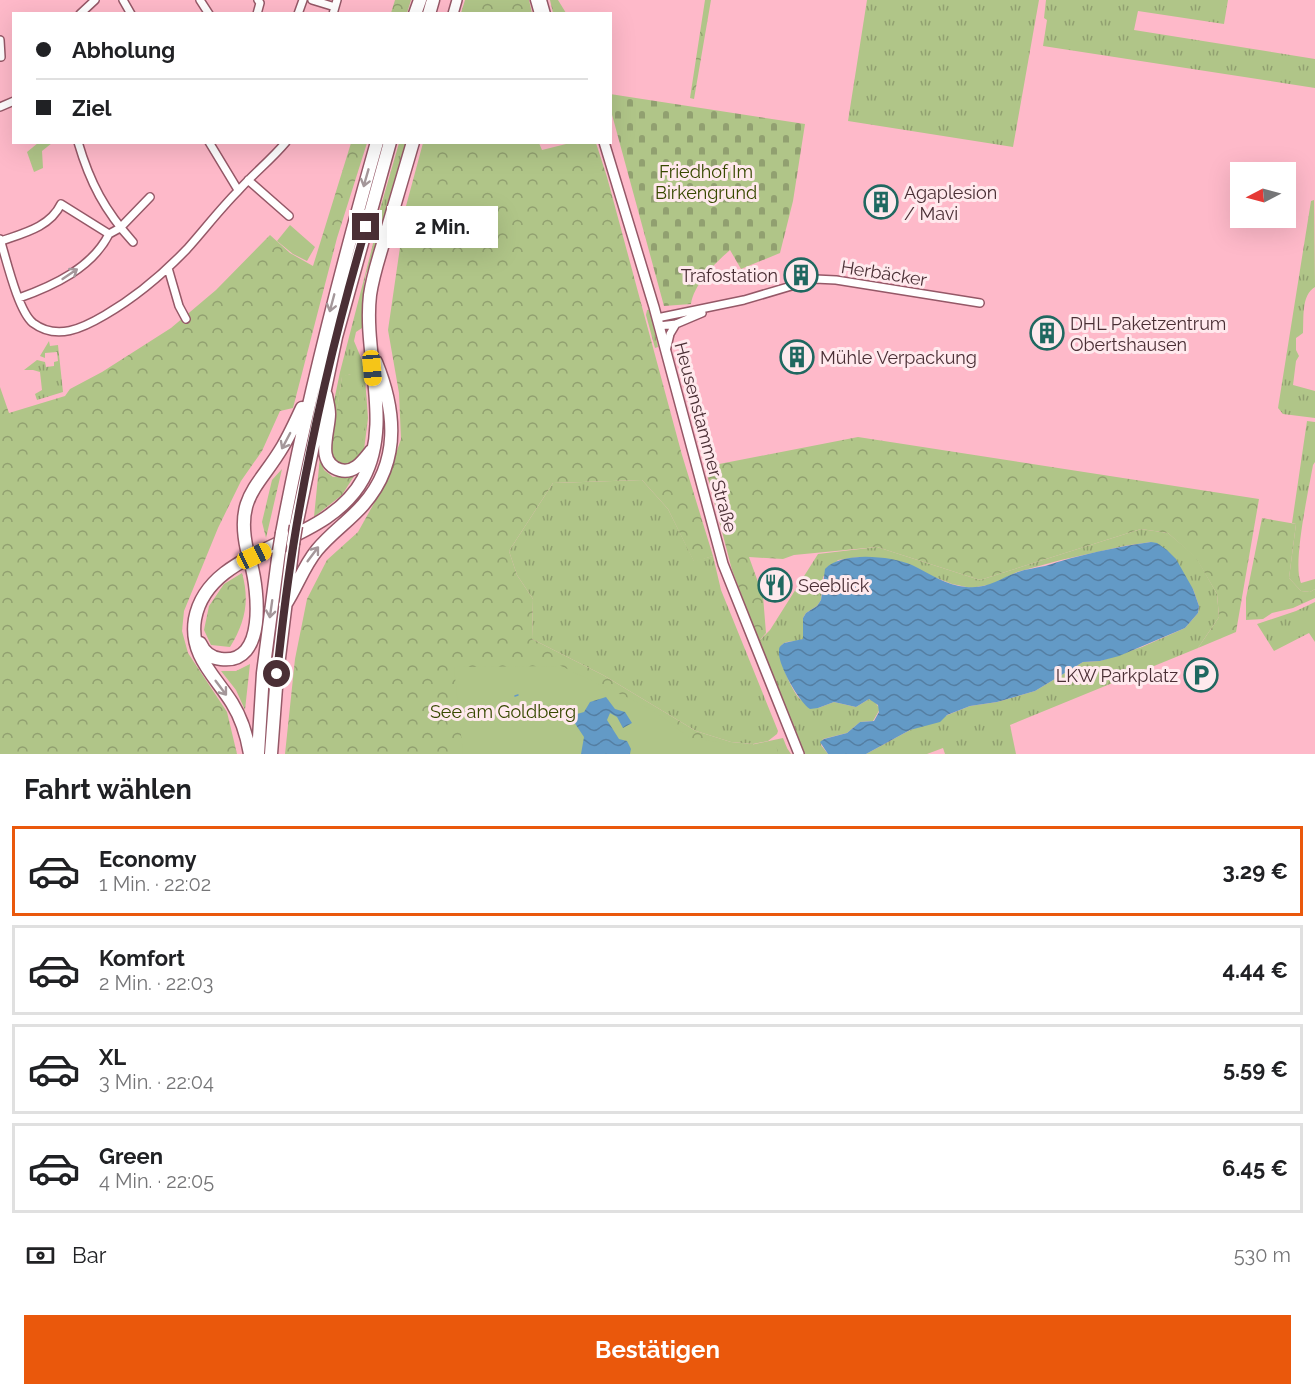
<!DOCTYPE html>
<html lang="de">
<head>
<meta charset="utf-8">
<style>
  :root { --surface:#fff; --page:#f2f2f2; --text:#202124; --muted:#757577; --line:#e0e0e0; --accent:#ea580c }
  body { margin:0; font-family:Raleway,sans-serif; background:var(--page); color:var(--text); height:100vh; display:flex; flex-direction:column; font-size:22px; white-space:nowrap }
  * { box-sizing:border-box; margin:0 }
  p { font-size:20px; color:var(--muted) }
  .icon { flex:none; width:33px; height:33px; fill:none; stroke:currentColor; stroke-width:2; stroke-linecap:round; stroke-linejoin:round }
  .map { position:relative; height:754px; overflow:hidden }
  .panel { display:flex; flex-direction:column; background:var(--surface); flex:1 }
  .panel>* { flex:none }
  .top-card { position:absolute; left:12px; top:12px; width:600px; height:132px; border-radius:0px; box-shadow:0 6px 24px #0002; display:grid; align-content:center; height:132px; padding:0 24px; background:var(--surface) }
  .needle { width:39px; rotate:264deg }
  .tools { position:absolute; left:1230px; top:162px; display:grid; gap:12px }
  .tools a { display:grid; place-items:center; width:66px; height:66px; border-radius:0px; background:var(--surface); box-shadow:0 6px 24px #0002; font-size:30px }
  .end { position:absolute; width:27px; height:27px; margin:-14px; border:8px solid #4a2f35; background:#fff; box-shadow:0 0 0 3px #fff }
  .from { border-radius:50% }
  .bubble { position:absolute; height:42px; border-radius:0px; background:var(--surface); box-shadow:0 6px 24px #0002; font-size:20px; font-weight:700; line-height:42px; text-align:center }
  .car { position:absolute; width:18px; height:36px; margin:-18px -9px; border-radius:8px; box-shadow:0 0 4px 2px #0007; background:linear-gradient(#f5c518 24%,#345 0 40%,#f5c518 0 76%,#345 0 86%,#f5c518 0) }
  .top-card b { display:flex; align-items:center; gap:21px; height:57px; font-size:22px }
  .top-card b+b { border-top:2px solid var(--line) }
  .top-card i { width:15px; height:15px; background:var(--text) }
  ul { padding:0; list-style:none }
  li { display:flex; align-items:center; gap:18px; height:90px; margin:0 12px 9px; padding:0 12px; border:3px solid var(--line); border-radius:0px }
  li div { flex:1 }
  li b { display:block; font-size:22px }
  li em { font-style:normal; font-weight:700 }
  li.on { border-color:var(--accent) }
  li>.icon { width:54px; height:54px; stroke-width:1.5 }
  h2 { padding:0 24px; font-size:27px; line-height:72px }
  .pay { display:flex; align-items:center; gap:15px; height:66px; padding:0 24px; font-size:22px }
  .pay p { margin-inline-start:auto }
  .button { display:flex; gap:12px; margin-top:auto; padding:12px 24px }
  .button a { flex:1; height:69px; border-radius:0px; background:var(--accent); color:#fff; font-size:24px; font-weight:700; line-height:69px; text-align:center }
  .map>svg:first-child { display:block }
</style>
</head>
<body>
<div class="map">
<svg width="1315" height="754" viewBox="0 0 1315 754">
  <defs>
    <pattern id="grass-tufts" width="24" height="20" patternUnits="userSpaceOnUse" patternTransform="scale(1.5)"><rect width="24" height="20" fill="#b0c588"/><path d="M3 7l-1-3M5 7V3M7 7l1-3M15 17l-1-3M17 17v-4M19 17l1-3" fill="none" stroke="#91a070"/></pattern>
    <pattern id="forest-crowns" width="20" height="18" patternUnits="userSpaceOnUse" patternTransform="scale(1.5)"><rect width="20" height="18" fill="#b0c588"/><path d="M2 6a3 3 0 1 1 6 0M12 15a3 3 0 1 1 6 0" fill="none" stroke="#91a070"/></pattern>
    <pattern id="cemetery-stones" width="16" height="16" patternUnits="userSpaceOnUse" patternTransform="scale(1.5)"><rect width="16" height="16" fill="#b0c588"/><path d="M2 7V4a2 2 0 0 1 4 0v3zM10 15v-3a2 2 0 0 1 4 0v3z" fill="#91a070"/></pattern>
    <pattern id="water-waves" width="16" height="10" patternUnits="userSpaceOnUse" patternTransform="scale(1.5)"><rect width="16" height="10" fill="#639ac6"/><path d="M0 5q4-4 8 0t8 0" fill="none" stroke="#547ea2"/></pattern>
  </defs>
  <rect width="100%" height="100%" fill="#feb9c9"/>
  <path fill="url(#grass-tufts)" fill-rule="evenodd" d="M 867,0 L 1039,0 L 1013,147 L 848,121 Z
    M 1046,0 L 1228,0 L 1224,24 L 1138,11 L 1134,30 L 1315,59 L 1315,88 L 1043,46 L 1047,20 L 1044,18 Z
    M 399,143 L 409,143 L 376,252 L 366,274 L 364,286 L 366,292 L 364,322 L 362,328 L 356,332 L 354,341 L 364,365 L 368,418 L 364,450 L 351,467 L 334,462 L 329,455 L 333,406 L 340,372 L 372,248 L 380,209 ZM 351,374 L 331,449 L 342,377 Z
    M 1314,200 L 1315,287 C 1301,295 1304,318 1303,333 L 1296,338 L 1296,350 L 1299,356 L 1296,361 L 1293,385 L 1315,391 L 1315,418 L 1283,414 L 1278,408 L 1311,201 Z
    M 647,310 L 650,310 L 658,347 L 655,348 L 646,315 Z
    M 49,341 L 50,346 L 58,345 L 63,392 L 37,400 L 35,394 L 42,390 L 40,372 L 33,370 L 24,370 L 37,360 L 45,362 L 46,367 L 54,366 L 54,362 L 58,361 L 57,352 L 45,353 L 45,358 L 40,356 Z
    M 1307,421 L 1315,422 L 1315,462 L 1313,465 C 1309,489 1292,564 1301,583 L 1315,579 L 1315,589 L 1310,592 L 1301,591 L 1289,578 L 1296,524 L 1292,523 Z
    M 642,480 L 668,509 L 694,561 L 713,556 L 721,590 L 778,731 L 777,734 L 768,741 L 753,744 L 731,742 L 696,731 L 603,675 L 532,639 L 533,599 L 517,575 L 509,551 L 553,483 Z
    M 1141,529 L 1168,533 L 1196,557 L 1217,594 L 1219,617 L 1198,648 L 1010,725 L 1016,754 L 945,754 L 943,748 L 927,754 L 866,754 L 910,730 L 970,706 L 997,702 L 1035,691 L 1083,662 L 1100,661 L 1142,647 L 1185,628 L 1198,613 L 1199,606 L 1193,589 L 1151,542 L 1124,546 L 1061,560 L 1017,572 L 994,584 L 971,588 L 952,584 L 926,574 L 911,565 L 897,561 L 859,557 L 838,560 L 823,577 L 821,600 L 817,606 L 806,613 L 803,618 L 803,639 C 796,643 786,639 781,646 C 775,654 793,693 800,699 C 805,703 812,705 818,708 L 834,702 L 856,707 L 869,699 L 875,702 L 880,709 L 873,721 L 860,722 L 847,733 L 823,739 L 821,745 L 828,754 L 805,754 L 793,728 L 759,641 L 770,630 L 818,554 L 877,547 L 980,580 Z
    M 1315,602 L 1315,642 L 1309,633 L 1274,651 L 1257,624 L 1296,611 Z"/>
  <path fill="url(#forest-crowns)" d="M 395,0 L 411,0 L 407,13 L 391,13 Z
    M 465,0 L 529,0 L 532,13 L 461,13 Z
    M 550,0 L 558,0 L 566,13 L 553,13 Z
    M 705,0 L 711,0 L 694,99 L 690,98 Z
    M 351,143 L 367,143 L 337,238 L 293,408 L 280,411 L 262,451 L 241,481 L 218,528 L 184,611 L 182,631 L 188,653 L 227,712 L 237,754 L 0,754 L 0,387 L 9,413 L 65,396 L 70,389 L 102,372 L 171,328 L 216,290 L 270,235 L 290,253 L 313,266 Z
    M 423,143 L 539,143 L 542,150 L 570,143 L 596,143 L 607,177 L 682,455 L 713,556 L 694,562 L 668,509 L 642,480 L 553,483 L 509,551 L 517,575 L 533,599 L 532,639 L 603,675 L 696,731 L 731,742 L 753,744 L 754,748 L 783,742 L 791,754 L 285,754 L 295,659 L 307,599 L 327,560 L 358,532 L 387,480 L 401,439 L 399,393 L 388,330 L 406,206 Z
    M 351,374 L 363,385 L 366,418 L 359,459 C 343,466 337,465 331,449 L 342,376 Z
    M 858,437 L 1259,499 L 1236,632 L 1198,648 L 1219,617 L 1217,594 L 1196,558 L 1168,533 L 1141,529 L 980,580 L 877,547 L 794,555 L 783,559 L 749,557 L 763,596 L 766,633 L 759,641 L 732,570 L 707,474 L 714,465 Z
    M 320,457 L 324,470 L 333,477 L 356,473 L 342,495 L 314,517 Z
    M 282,469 L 266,538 L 262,522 L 272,480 Z
    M 1262,518 L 1296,524 L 1289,578 L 1301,591 L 1310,592 L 1315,589 L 1315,598 L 1293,608 L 1272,613 L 1263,619 L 1246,620 L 1246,598 Z
    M 242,573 C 250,601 245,623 230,647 L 211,645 L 204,630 L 209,606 L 224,584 Z
    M 250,664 L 245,710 L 236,690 L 221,671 L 236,671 Z"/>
  <path fill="url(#cemetery-stones)" d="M 610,94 L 805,124 L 793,201 L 780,253 L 741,269 L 730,250 C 715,263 694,284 691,304 L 664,306 L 611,111 Z"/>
  <path fill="#b0c588" d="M 38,143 L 52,143 L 42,151 L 43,168 L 34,172 L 27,152 Z
    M 290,225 L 315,247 L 307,261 L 293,254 L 277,241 Z
    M 561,666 L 653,710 L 690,738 L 746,746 L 783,738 L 787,748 L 776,744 L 778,754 L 463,754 L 454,667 Z"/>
  <path fill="url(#water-waves)" d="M 1151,542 L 1157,543 L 1167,550 L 1176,559 L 1193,589 L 1199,606 L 1198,613 L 1185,628 L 1119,656 L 1100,661 L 1083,662 L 1035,691 L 997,702 L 970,706 L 947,715 L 940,722 L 910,730 L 866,754 L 828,754 L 820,742 L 824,739 L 847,733 L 860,722 L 874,721 L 879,712 L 878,705 L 869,699 L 856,707 L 834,702 L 818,708 L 810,709 C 799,702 777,663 779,651 C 779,646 781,646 784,643 L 803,639 L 803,618 L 806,613 L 817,606 L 821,600 L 825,569 C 842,551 890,556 912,565 C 929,573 947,586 966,587 C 989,589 998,579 1018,572 C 1026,569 1036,568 1045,566 C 1079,555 1115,547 1151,542 Z
    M 606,697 L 615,709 L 625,712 L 632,723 L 623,728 L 617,717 L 610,713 L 607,720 L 619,739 L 627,741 L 631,749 L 630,754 L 581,754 L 584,737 L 570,716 L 584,712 L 590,702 Z"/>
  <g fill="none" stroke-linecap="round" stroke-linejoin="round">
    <path stroke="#639ac6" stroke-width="1.5" d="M 515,696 L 518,695"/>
    <g stroke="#955867" stroke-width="10">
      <path id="minor" d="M 123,0 L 131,14
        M 200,0 L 209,14
        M 312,0 L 335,7
        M 80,14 L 95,0
        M 257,14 L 260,3 L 258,0
        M 298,14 L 303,0
        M 333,14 L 337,0
        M 0,40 L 1,57
        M 0,107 L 14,101
        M 78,142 C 90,183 105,211 133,242
        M 209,142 L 238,190
        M 248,180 L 289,216
        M 109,234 L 120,228 L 150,197
        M 0,239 C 6,258 18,311 33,323 C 57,341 83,328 105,315 C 136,297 162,275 187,249 C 204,230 220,209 238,191 C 253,174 271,160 286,142
        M 1,241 C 24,233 50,227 61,204 L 109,234
        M 168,268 L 179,306 L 186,319
        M 19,298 C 53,286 92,268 109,234
        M 657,318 L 744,300 L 815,279 L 836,280 L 980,303
        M 659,326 L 676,324 L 702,313
        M 666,351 L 670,334 L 676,324"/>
    </g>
    <g stroke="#955867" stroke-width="11">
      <path id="tertiary" d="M 535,0 L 539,14
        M 542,0 L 546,14"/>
    </g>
    <g stroke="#955867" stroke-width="12">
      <path id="secondary" d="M 453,14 L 457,0
        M 604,142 L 654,307 L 723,564 L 799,754"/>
    </g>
    <g stroke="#955867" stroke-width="15">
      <path id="motorway" d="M 415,14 L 420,0
        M 429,14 L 433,0
        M 326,395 C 327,401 329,408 329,414 C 329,432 315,463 340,470 C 354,474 363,461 371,451
        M 296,526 L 336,337 L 390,142
        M 282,533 C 307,400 340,273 377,142
        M 247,550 C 235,496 259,487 283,446 C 290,434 296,421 302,408
        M 285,605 C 297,587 303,567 317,550 C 331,533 349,521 363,505 C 401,462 396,411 376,362
        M 200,643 C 204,652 211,658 221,659 C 267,665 258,590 251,564
        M 250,754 C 247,736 242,719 232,703 C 215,676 189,655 195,619 C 209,544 325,549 363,479 C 393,424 363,355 370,295 C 373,274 380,254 386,234 C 395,203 404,173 413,142
        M 258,754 L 263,673 L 279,551
        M 271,754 L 277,674 L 293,544"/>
    </g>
    <use href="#minor" stroke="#fff" stroke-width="7"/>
    <use href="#tertiary" stroke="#fff" stroke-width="8"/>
    <use href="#secondary" stroke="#fff" stroke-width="9"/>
    <use href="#motorway" stroke="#fff" stroke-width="12"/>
    <g stroke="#955867" stroke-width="15" stroke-linecap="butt">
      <path id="motorway-bridge" d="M 293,544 L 296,526
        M 247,550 L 251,564
        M 279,551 L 282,533"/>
    </g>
    <use href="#motorway-bridge" stroke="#fff" stroke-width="12"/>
  </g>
  <defs><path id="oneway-shaft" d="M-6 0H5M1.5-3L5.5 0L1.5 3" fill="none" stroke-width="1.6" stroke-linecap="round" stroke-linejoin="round" transform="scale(1.5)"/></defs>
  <g stroke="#a4979a">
    <use href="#oneway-shaft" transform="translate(366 178) rotate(106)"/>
    <use href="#oneway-shaft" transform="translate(70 274) rotate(-34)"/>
    <use href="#oneway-shaft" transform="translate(332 303) rotate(105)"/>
    <use href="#oneway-shaft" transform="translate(286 441) rotate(118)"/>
    <use href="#oneway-shaft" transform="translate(313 554) rotate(-53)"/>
    <use href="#oneway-shaft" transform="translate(271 609) rotate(98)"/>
    <use href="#oneway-shaft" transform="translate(221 688) rotate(53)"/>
  </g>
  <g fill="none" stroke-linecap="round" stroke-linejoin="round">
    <path stroke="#4a2f35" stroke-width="8" d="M 277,674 C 282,625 288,577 296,529 C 313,427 337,326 366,227"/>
  </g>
  <defs>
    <g id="building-ring" transform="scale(1.725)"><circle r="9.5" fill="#ffe9ed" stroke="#1f6860" stroke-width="1.5"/><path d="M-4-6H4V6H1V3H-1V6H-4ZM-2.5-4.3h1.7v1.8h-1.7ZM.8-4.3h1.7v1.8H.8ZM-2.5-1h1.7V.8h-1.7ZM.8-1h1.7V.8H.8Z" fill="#1f6860"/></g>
    <g id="restaurant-ring" transform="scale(1.725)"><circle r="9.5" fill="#ffe9ed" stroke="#1f6860" stroke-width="1.5"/><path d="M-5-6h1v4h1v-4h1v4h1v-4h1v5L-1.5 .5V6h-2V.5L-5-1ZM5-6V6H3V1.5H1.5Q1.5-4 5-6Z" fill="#1f6860"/></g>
    <g id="parking-ring" transform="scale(1.725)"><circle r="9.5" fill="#ffe9ed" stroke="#1f6860" stroke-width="1.5"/><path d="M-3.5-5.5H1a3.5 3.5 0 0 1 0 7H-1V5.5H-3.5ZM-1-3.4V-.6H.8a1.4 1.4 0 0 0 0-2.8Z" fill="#1f6860"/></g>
  </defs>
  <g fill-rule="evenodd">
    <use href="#building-ring" x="881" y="202"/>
    <use href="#building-ring" x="801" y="275"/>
    <use href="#building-ring" x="1047" y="333"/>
    <use href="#building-ring" x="797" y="357"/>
    <use href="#restaurant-ring" x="775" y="585"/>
    <use href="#parking-ring" x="1201" y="675"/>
  </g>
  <g text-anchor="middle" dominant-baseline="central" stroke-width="6" stroke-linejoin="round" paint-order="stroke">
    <g font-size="18" fill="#384900" stroke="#ffe9ed">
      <text x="706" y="171">Friedhof Im<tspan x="706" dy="21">Birkengrund</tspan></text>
      <text x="503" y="711">See am Goldberg</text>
    </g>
    <g font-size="18" fill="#4a2f35" stroke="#ffe9ed" text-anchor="start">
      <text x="904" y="192">Agaplesion<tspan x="904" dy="21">/ Mavi</tspan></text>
      <text x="778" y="275" text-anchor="end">Trafostation</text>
      <text x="1070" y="323">DHL Paketzentrum<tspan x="1070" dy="21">Obertshausen</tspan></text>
      <text x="820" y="357">Mühle Verpackung</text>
      <text x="798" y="585">Seeblick</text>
      <text x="1178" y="675" text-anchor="end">LKW Parkplatz</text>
    </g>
    <g font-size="18" fill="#4a2f35" stroke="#ffe9ed">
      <text transform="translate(884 273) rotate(9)">Herbäcker</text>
      <text transform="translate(706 437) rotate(75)">Heusenstammer Straße</text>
    </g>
  </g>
</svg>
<div class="tools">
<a><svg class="needle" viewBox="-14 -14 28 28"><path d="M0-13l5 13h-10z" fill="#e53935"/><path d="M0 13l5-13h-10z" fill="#757577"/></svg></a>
</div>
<i class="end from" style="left:277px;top:674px"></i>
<i class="end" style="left:366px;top:227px"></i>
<div class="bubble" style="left:387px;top:206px;width:111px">2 Min.</div>
<i class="car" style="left:372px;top:368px;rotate:175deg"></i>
<i class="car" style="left:254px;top:556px;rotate:65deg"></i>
<div class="top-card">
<b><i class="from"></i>Abholung</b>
<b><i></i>Ziel</b>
</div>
</div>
<section class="panel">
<h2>Fahrt wählen</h2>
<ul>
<li class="on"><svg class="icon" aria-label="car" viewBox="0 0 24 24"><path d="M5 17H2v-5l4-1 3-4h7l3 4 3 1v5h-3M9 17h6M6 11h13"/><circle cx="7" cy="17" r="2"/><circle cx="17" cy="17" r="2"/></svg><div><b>Economy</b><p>1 Min. · 22:02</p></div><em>3.29 €</em></li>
<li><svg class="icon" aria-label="car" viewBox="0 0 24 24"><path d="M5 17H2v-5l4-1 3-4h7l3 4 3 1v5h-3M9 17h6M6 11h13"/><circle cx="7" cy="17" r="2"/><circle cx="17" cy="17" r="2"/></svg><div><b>Komfort</b><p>2 Min. · 22:03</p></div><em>4.44 €</em></li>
<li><svg class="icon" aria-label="car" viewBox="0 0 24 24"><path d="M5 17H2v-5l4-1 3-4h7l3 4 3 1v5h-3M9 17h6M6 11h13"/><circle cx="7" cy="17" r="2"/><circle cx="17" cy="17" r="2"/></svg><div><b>XL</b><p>3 Min. · 22:04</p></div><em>5.59 €</em></li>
<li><svg class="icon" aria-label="car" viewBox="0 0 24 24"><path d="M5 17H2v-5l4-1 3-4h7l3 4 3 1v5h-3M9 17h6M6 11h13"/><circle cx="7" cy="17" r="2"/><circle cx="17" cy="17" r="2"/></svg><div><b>Green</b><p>4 Min. · 22:05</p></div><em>6.45 €</em></li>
</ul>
<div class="pay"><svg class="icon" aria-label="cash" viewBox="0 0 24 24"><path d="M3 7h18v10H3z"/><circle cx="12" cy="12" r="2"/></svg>Bar<p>530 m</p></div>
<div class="button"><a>Bestätigen</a></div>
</section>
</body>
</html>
